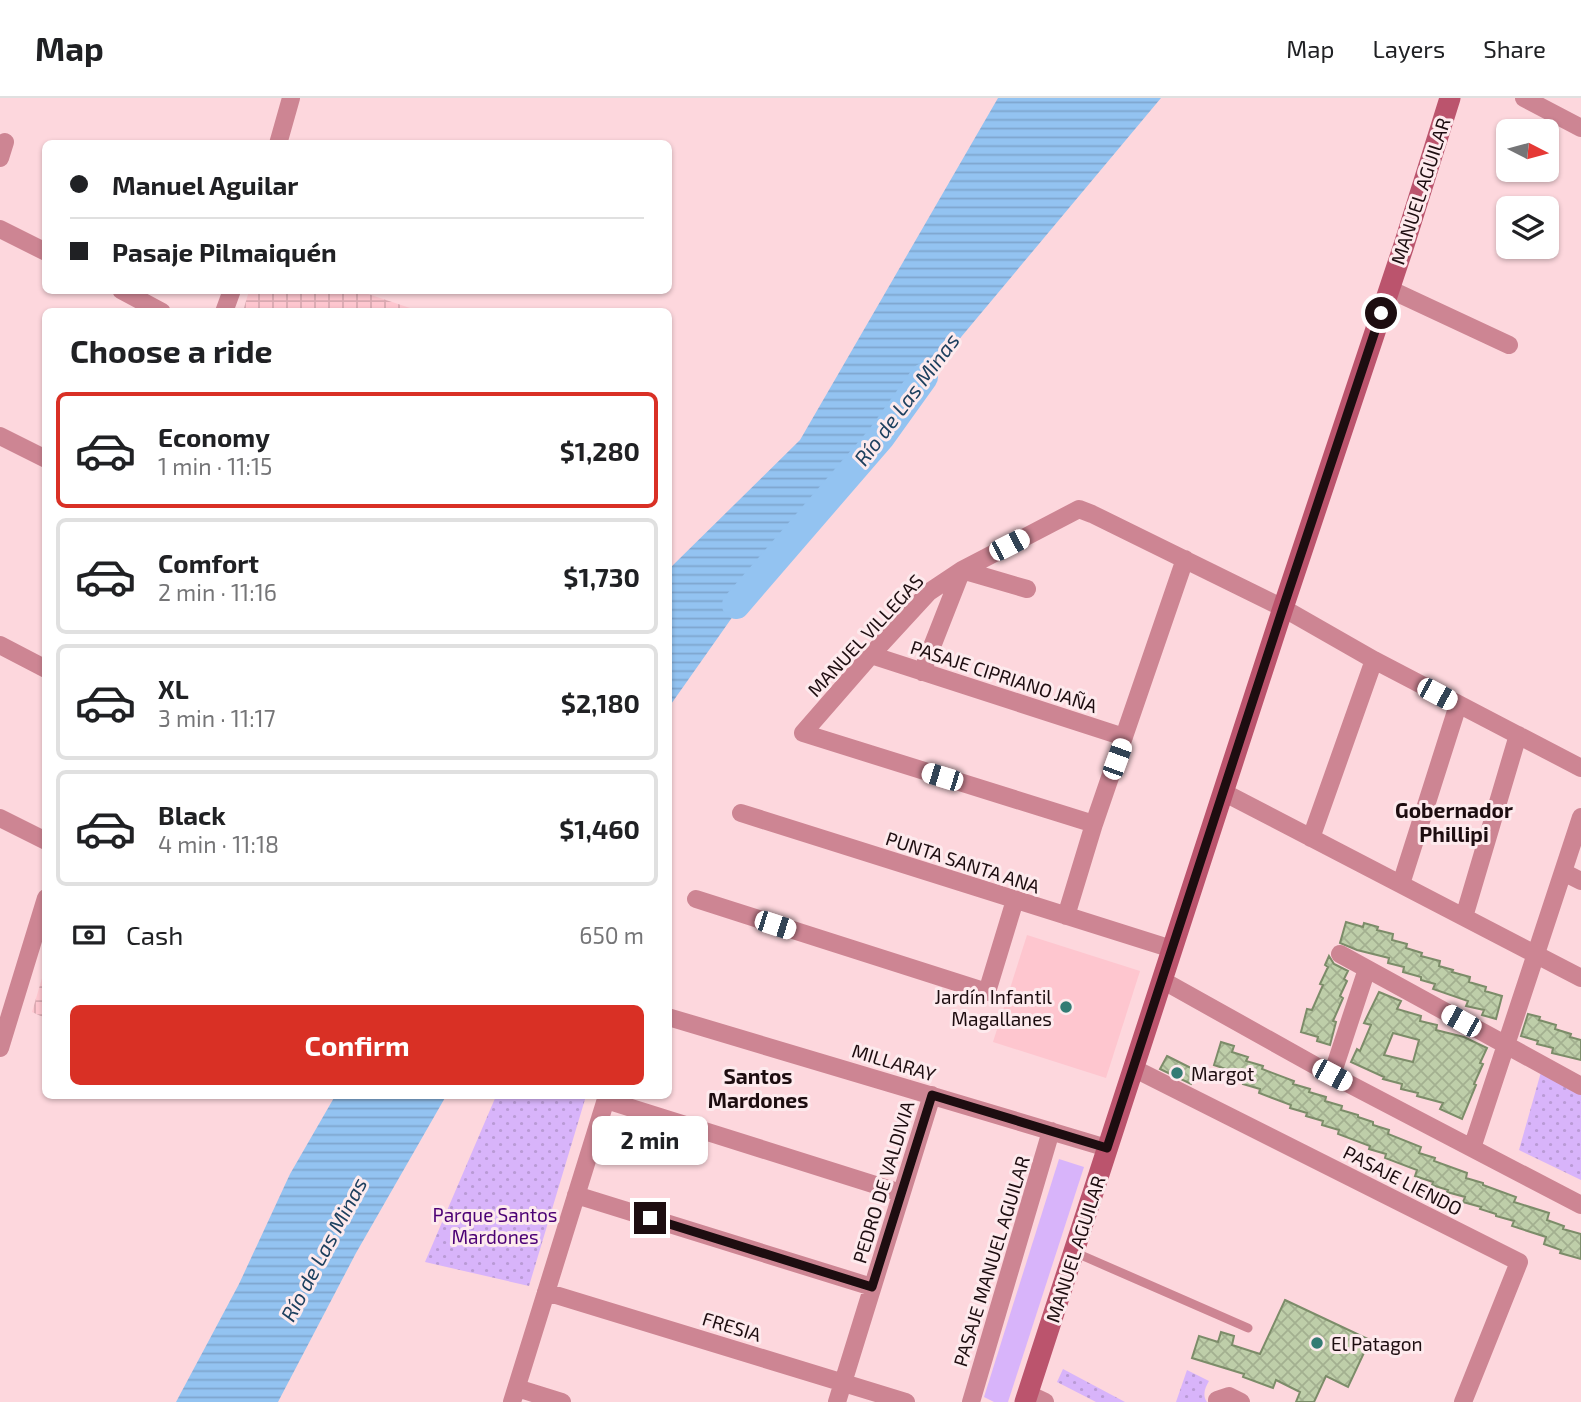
<!DOCTYPE html>
<html lang="en">
<head>
<meta charset="utf-8">
<style>
  :root { --surface:#fff; --page:#f2f2f2; --text:#202124; --muted:#757577; --line:#e0e0e0; --accent:#d93025 }
  body { margin:0; font-family:"Exo 2",sans-serif; background:var(--page); color:var(--text); height:100vh; display:flex; flex-direction:column; font-size:26px; white-space:nowrap }
  * { box-sizing:border-box; margin:0 }
  p { font-size:23px; color:var(--muted) }
  .icon { flex:none; width:38px; height:38px; fill:none; stroke:currentColor; stroke-width:2; stroke-linecap:round; stroke-linejoin:round }
  .map { position:relative; flex:1; overflow:hidden }
  .side { position:absolute; left:42px; top:210px; width:630px; height:791px; display:flex; flex-direction:column; background:var(--surface); border-radius:10px; box-shadow:0 2px 5px #0004 }
  .side>* { flex:none }
  .hud { position:absolute; left:42px; top:42px; width:630px; height:154px; border-radius:10px; box-shadow:0 2px 5px #0004; display:grid; align-content:center; height:154px; padding:0 28px; background:var(--surface) }
  .needle { width:46px; rotate:96deg }
  .buttons { position:absolute; left:1496px; top:21px; display:grid; gap:14px }
  .buttons a { display:grid; place-items:center; width:63px; height:63px; border-radius:10px; background:var(--surface); box-shadow:0 2px 5px #0004; font-size:35px }
  .end { position:absolute; width:32px; height:32px; margin:-16px; border:9px solid #1d0d10; background:#fff; box-shadow:0 0 0 4px #fff }
  .from { border-radius:50% }
  .bubble { position:absolute; height:49px; border-radius:10px; background:var(--surface); box-shadow:0 2px 5px #0004; font-size:23px; font-weight:700; line-height:49px; text-align:center }
  .car { position:absolute; width:21px; height:42px; margin:-21px -10px; border-radius:9px; box-shadow:0 0 5px 2px #0007; background:linear-gradient(#fff 24%,#345 0 40%,#fff 0 76%,#345 0 86%,#fff 0) }
  .hud b { display:flex; align-items:center; gap:24px; height:66px; font-size:26px }
  .hud b+b { border-top:2px solid var(--line) }
  .hud i { width:18px; height:18px; background:var(--text) }
  ul { padding:0; list-style:none }
  li { display:flex; align-items:center; gap:21px; height:116px; margin:0 14px 10px; padding:0 14px; border:4px solid var(--line); border-radius:10px }
  li div { flex:1 }
  li b { display:block; font-size:26px }
  li em { font-style:normal; font-weight:700 }
  li.on { border-color:var(--accent) }
  li>.icon { width:63px; height:63px; stroke-width:1.5 }
  h2 { padding:0 28px; font-size:32px; line-height:84px }
  .pay { display:flex; align-items:center; gap:18px; height:77px; padding:0 28px; font-size:26px }
  .pay p { margin-inline-start:auto }
  .cta { display:flex; gap:14px; margin-top:auto; padding:14px 28px }
  .cta a { flex:1; height:80px; border-radius:10px; background:var(--accent); color:#fff; font-size:28px; font-weight:700; line-height:80px; text-align:center }
  header { display:flex; align-items:center; gap:42px; box-sizing:border-box; height:98px; padding:0 35px; background:var(--surface); border-bottom:2px solid var(--line) }
  header strong { font-size:33px }
  nav { display:flex; gap:38px; margin-inline-start:auto; font-size:24px }
  .map>svg:first-child { display:block }
</style>
</head>
<body>
<header>
<strong>Map</strong>
<nav><a>Map</a><a>Layers</a><a>Share</a></nav>
</header>
<div class="map">
<svg width="1581" height="1304" viewBox="0 0 1581 1304">
  <defs>
    <pattern id="industrial-grid" width="8" height="8" patternUnits="userSpaceOnUse" patternTransform="scale(1.75)"><rect width="8" height="8" fill="#fec6cf"/><path d="M0 4h8M4 0v8" fill="none" stroke="#d9a9b1"/></pattern>
    <pattern id="park-dots" width="8" height="8" patternUnits="userSpaceOnUse" patternTransform="scale(1.75)"><rect width="8" height="8" fill="#d8b4fa"/><path d="M2 2h.1M6 6h.1" fill="none" stroke="#b99ad5" stroke-width="1.8" stroke-linecap="round"/></pattern>
    <pattern id="water-rules" width="6" height="5" patternUnits="userSpaceOnUse" patternTransform="scale(1.75)"><rect width="6" height="5" fill="#93c3f1"/><path d="M0 2.5h6" fill="none" stroke="#7ea6ce"/></pattern>
    <pattern id="building-cross-hatch" width="8" height="8" patternUnits="userSpaceOnUse" patternTransform="scale(1.75)"><rect width="8" height="8" fill="#becea9"/><path d="M0 0l8 8M0 8l8-8" fill="none" stroke="#a3b090"/></pattern>
  </defs>
  <rect width="100%" height="100%" fill="#fdd7dd"/>
  <path fill="#fec6cf" d="M 1027,837 L 1140,873 L 1106,980 L 993,944 Z"/>
  <path fill="url(#industrial-grid)" d="M 249,193 L 359,193 L 419,213 L 243,213 Z
    M 45,870 L 45,920 L 32,914 Z"/>
  <path fill="#d8b4fa" d="M 1059,1061 L 1084,1069 L 1008,1304 L 994,1304 L 984,1299 Z"/>
  <path fill="url(#park-dots)" d="M 1541,974 L 1581,996 L 1581,1082 L 1519,1052 Z
    M 496,998 L 586,998 L 529,1188 L 425,1164 Z
    M 1063,1271 L 1125,1304 L 1096,1304 L 1057,1284 Z
    M 1187,1272 L 1209,1283 C 1205,1290 1202,1297 1207,1304 L 1176,1304 Z"/>
  <path fill="url(#water-rules)" d="M 998,0 L 1161,0 L 762,477 L 669,609 L 669,471 L 800,342 Z
    M 335,998 L 446,998 L 356,1155 L 278,1304 L 176,1304 L 239,1186 L 290,1076 Z"/>
  <g fill="none" stroke-linecap="round" stroke-linejoin="round">
    <path stroke="#93c3f1" stroke-width="28" d="M 736,507 L 881,339 L 924,279"/>
  </g>
  <path fill="url(#building-cross-hatch)" stroke="#7c8c69" stroke-width="2" fill-rule="evenodd" d="M 1346,824 L 1363,829 L 1364,825 L 1378,829 L 1377,832 L 1393,836 L 1392,842 L 1407,846 L 1406,850 L 1422,855 L 1421,858 L 1440,863 L 1439,868 L 1453,872 L 1452,874 L 1470,879 L 1469,884 L 1486,889 L 1485,893 L 1502,898 L 1496,921 L 1482,917 L 1484,912 L 1466,908 L 1468,903 L 1433,891 L 1435,886 L 1421,882 L 1421,879 L 1403,874 L 1404,869 L 1388,865 L 1389,860 L 1357,852 L 1340,845 Z
    M 1329,858 L 1334,866 L 1348,873 L 1344,881 L 1347,883 L 1340,898 L 1343,900 L 1333,923 L 1336,924 L 1330,947 L 1317,943 L 1318,939 L 1301,934 L 1307,911 L 1312,912 L 1323,887 L 1320,886 L 1328,869 L 1325,867 Z
    M 1379,894 L 1401,903 L 1397,911 L 1421,918 L 1420,923 L 1437,927 L 1436,932 L 1464,939 L 1487,950 L 1480,965 L 1483,966 L 1474,986 L 1476,987 L 1462,1021 L 1440,1011 L 1443,1005 L 1417,998 L 1418,995 L 1401,991 L 1402,986 L 1383,981 L 1384,979 L 1351,964 L 1357,951 L 1360,953 L 1371,927 L 1364,925 ZM 1393,935 L 1419,942 L 1413,964 L 1384,957 Z
    M 1528,916 L 1540,919 L 1539,922 L 1556,927 L 1555,931 L 1571,936 L 1570,939 L 1581,942 L 1581,962 L 1552,955 L 1553,950 L 1537,946 L 1538,943 L 1521,938 Z
    M 1221,944 L 1234,948 L 1232,954 L 1248,959 L 1246,963 L 1263,968 L 1262,971 L 1294,983 L 1293,986 L 1310,991 L 1309,994 L 1326,999 L 1325,1003 L 1342,1008 L 1341,1012 L 1358,1017 L 1358,1019 L 1373,1024 L 1373,1027 L 1389,1032 L 1388,1036 L 1421,1049 L 1419,1055 L 1435,1060 L 1434,1063 L 1467,1075 L 1466,1080 L 1483,1085 L 1483,1087 L 1516,1099 L 1514,1104 L 1549,1115 L 1547,1122 L 1564,1128 L 1563,1131 L 1581,1136 L 1581,1161 L 1560,1155 L 1561,1152 L 1544,1146 L 1546,1139 L 1512,1128 L 1514,1123 L 1496,1118 L 1496,1116 L 1480,1111 L 1481,1109 L 1463,1104 L 1465,1099 L 1447,1094 L 1448,1092 L 1432,1087 L 1433,1084 L 1415,1078 L 1417,1072 L 1385,1060 L 1386,1056 L 1369,1051 L 1370,1048 L 1338,1036 L 1339,1032 L 1322,1027 L 1323,1023 L 1306,1018 L 1307,1015 L 1290,1010 L 1291,1007 L 1259,995 L 1260,991 L 1243,986 L 1244,982 L 1227,977 L 1229,972 L 1214,967 Z
    M 1167,958 L 1197,973 L 1191,986 L 1160,971 Z
    M 1285,1202 L 1370,1242 L 1348,1289 L 1326,1278 L 1314,1304 L 1296,1304 L 1300,1294 L 1276,1282 L 1273,1290 L 1243,1279 L 1244,1276 L 1192,1260 L 1199,1238 L 1218,1244 L 1221,1234 L 1234,1238 L 1232,1247 L 1260,1256 Z"/>
  <g fill="none" stroke-linecap="round" stroke-linejoin="round">
    <path stroke="#cd8593" stroke-width="9" d="M 1074,1154 L 1248,1230"/>
    <path stroke="#cd8593" stroke-width="18" d="M 1524,0 L 1581,30
      M 278,46 L 291,0
      M 0,60 L 5,44
      M 0,131 L 46,154
      M 1389,191 L 1509,247
      M 121,192 L 162,214
      M 224,214 L 232,192
      M 0,338 L 46,361
      M 0,547 L 46,571
      M 871,557 L 1124,639
      M 922,574 L 962,472 L 1027,491
      M 1223,694 L 1581,880
      M 741,715 L 1172,851
      M 0,720 L 46,743
      M 1094,726 L 803,635 L 871,557 L 929,494 L 962,472 L 1079,411 L 1092,416 L 1283,510 L 1374,562 L 1581,670
      M 1311,740 L 1374,562
      M 1563,774 L 1581,783
      M 1401,786 L 1458,607
      M 696,801 L 987,894 L 1015,802
      M 1066,818 L 1094,726 L 1185,461
      M 1464,819 L 1518,637
      M 1340,856 L 1581,988
      M 1162,882 L 1332,977 L 1581,1107
      M 668,919 L 1107,1050
      M 0,950 L 46,800
      M 1133,970 L 1519,1164 L 1463,1304
      M 1332,977 L 1367,871
      M 606,1002 L 901,1095
      M 1472,1050 L 1581,719
      M 576,1097 L 872,1189
      M 546,1194 L 906,1304
      M 517,1290 L 562,1304
      M 1028,1296 L 1045,1304
      M 1217,1302 L 1229,1298 L 1241,1304
      M 512,1304 L 607,998
      M 837,1304 L 932,997
      M 971,1304 L 1051,1033"/>
    <path stroke="#bb546d" stroke-width="21" d="M 1025,1304 L 1283,510 L 1404,147 L 1450,0"/>
  </g>
  <g fill="none" stroke-linecap="round" stroke-linejoin="round">
    <path stroke="#1d0d10" stroke-width="9" d="M 650,1120 L 872,1189 L 932,997 L 1107,1050 L 1283,510 L 1381,215"/>
  </g>
  <g fill="#337b74" stroke="#fdeaed" stroke-width="2.5">
    <circle cx="1066" cy="909" r="7"/>
    <circle cx="1177" cy="975" r="7"/>
    <circle cx="1317" cy="1245" r="7"/>
  </g>
  <g text-anchor="middle" dominant-baseline="central" stroke-width="6" stroke-linejoin="round" paint-order="stroke">
    <g font-size="19" fill="#1d0d10" stroke="#fdeaed">
      <text transform="translate(1420 93) rotate(-72)">MANUEL AGUILAR</text>
      <text transform="translate(865 537) rotate(-47)">MANUEL VILLEGAS</text>
      <text transform="translate(1004 578) rotate(18)">PASAJE CIPRIANO JAÑA</text>
      <text transform="translate(963 764) rotate(18)">PUNTA SANTA ANA</text>
      <text transform="translate(894 964) rotate(17)">MILLARAY</text>
      <text transform="translate(1403 1082) rotate(27)">PASAJE LIENDO</text>
      <text transform="translate(883 1084) rotate(-73)">PEDRO DE VALDIVIA</text>
      <text transform="translate(1075 1151) rotate(-72)">MANUEL AGUILAR</text>
      <text transform="translate(991 1163) rotate(-73)">PASAJE MANUEL AGUILAR</text>
      <text transform="translate(732 1228) rotate(17)">FRESIA</text>
    </g>
    <g font-size="19" fill="#1d0d10" stroke="#fdeaed" text-anchor="start">
      <text x="1052" y="898" text-anchor="end">Jardín Infantil<tspan x="1052" dy="22">Magallanes</tspan></text>
      <text x="1191" y="975">Margot</text>
      <text x="1331" y="1245">El Patagon</text>
    </g>
    <g font-size="19" fill="#4c0175" stroke="#fdeaed">
      <text x="495" y="1116">Parque Santos<tspan x="495" dy="22">Mardones</tspan></text>
    </g>
    <g font-size="21" font-style="italic" fill="#1d405f" stroke="#fdeaed">
      <text transform="translate(906 301) rotate(-53)">Río de Las Minas</text>
      <text transform="translate(323 1151) rotate(-62)">Río de Las Minas</text>
    </g>
    <g font-size="21" font-weight="bold" fill="#1d0d10" stroke="#fdeaed">
      <text x="1454" y="711">Gobernador<tspan x="1454" dy="24">Phillipi</tspan></text>
      <text x="758" y="977">Santos<tspan x="758" dy="24">Mardones</tspan></text>
    </g>
  </g>
</svg>
<div class="buttons">
<a><svg class="needle" viewBox="-14 -14 28 28"><path d="M0-13l5 13h-10z" fill="#e53935"/><path d="M0 13l5-13h-10z" fill="#757577"/></svg></a>
<a><svg class="icon" aria-label="layers" viewBox="0 0 24 24"><path d="M12 4l9 5-9 5-9-5zM3 14l9 5 9-5"/></svg></a>
</div>
<i class="end from" style="left:1381px;top:215px"></i>
<i class="end" style="left:650px;top:1120px"></i>
<div class="bubble" style="left:592px;top:1018px;width:116px">2 min</div>
<i class="car" style="left:1009px;top:447px;rotate:63deg"></i>
<i class="car" style="left:1437px;top:596px;rotate:118deg"></i>
<i class="car" style="left:1117px;top:661px;rotate:20deg"></i>
<i class="car" style="left:942px;top:679px;rotate:287deg"></i>
<i class="car" style="left:775px;top:827px;rotate:108deg"></i>
<i class="car" style="left:1461px;top:923px;rotate:299deg"></i>
<i class="car" style="left:1332px;top:977px;rotate:118deg"></i>
<div class="hud">
<b><i class="from"></i>Manuel Aguilar</b>
<b><i></i>Pasaje Pilmaiquén</b>
</div>
<section class="side">
<h2>Choose a ride</h2>
<ul>
<li class="on"><svg class="icon" aria-label="car" viewBox="0 0 24 24"><path d="M5 17H2v-5l4-1 3-4h7l3 4 3 1v5h-3M9 17h6M6 11h13"/><circle cx="7" cy="17" r="2"/><circle cx="17" cy="17" r="2"/></svg><div><b>Economy</b><p>1 min · 11:15</p></div><em>$1,280</em></li>
<li><svg class="icon" aria-label="car" viewBox="0 0 24 24"><path d="M5 17H2v-5l4-1 3-4h7l3 4 3 1v5h-3M9 17h6M6 11h13"/><circle cx="7" cy="17" r="2"/><circle cx="17" cy="17" r="2"/></svg><div><b>Comfort</b><p>2 min · 11:16</p></div><em>$1,730</em></li>
<li><svg class="icon" aria-label="car" viewBox="0 0 24 24"><path d="M5 17H2v-5l4-1 3-4h7l3 4 3 1v5h-3M9 17h6M6 11h13"/><circle cx="7" cy="17" r="2"/><circle cx="17" cy="17" r="2"/></svg><div><b>XL</b><p>3 min · 11:17</p></div><em>$2,180</em></li>
<li><svg class="icon" aria-label="car" viewBox="0 0 24 24"><path d="M5 17H2v-5l4-1 3-4h7l3 4 3 1v5h-3M9 17h6M6 11h13"/><circle cx="7" cy="17" r="2"/><circle cx="17" cy="17" r="2"/></svg><div><b>Black</b><p>4 min · 11:18</p></div><em>$1,460</em></li>
</ul>
<div class="pay"><svg class="icon" aria-label="cash" viewBox="0 0 24 24"><path d="M3 7h18v10H3z"/><circle cx="12" cy="12" r="2"/></svg>Cash<p>650 m</p></div>
<div class="cta"><a>Confirm</a></div>
</section>
</div>
</body>
</html>
